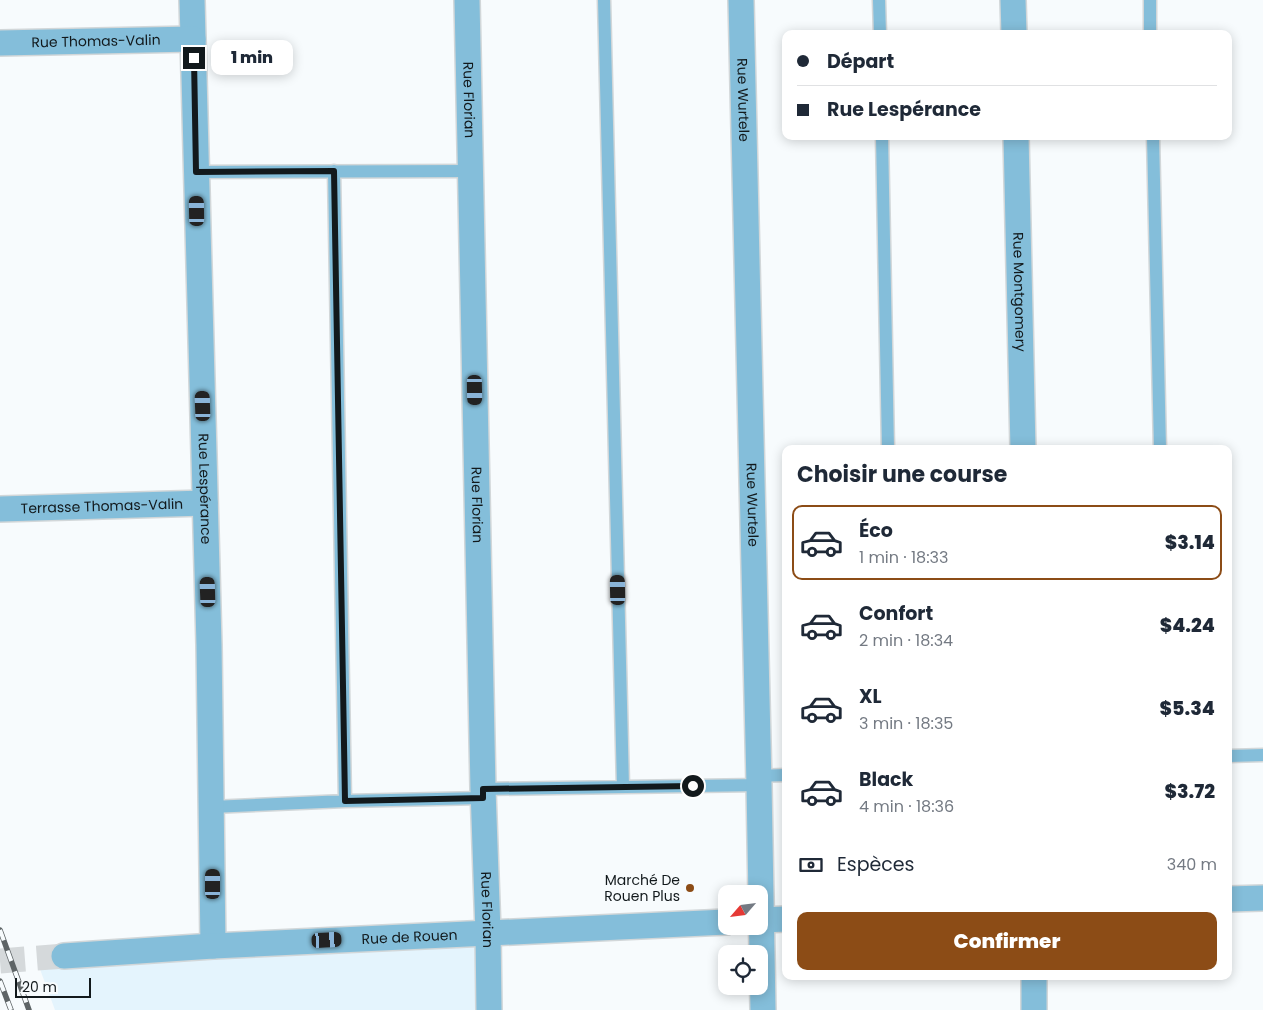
<!DOCTYPE html>
<html lang="fr">
<head>
<meta charset="utf-8">
<style>
  :root { --surface:#fff; --page:#f6f6f7; --text:#1f2937; --muted:#747a83; --line:#e0e1e3; --accent:#8c4c16 }
  body { margin:0; font-family:Poppins,sans-serif; background:var(--page); color:var(--text); height:100vh; display:flex; flex-direction:column; font-size:19px; white-space:nowrap }
  * { box-sizing:border-box; margin:0 }
  p { font-size:16px; color:var(--muted) }
  .icon { flex:none; width:28px; height:28px; fill:none; stroke:currentColor; stroke-width:2; stroke-linecap:round; stroke-linejoin:round }
  .map { position:relative; flex:1; overflow:hidden }
  .drawer { position:absolute; left:782px; top:445px; width:450px; height:535px; display:flex; flex-direction:column; background:var(--surface); border-radius:10px; box-shadow:0 2px 12px #0003 }
  .drawer>* { flex:none }
  .banner { position:absolute; left:782px; top:30px; width:450px; height:110px; border-radius:10px; box-shadow:0 2px 12px #0003; display:grid; align-content:center; height:110px; padding:0 15px; background:var(--surface) }
  .needle { width:32px; rotate:242deg }
  .buttons { position:absolute; left:718px; top:885px; display:grid; gap:10px }
  .buttons a { display:grid; place-items:center; width:50px; height:50px; border-radius:10px; background:var(--surface); box-shadow:0 2px 12px #0003; font-size:25px }
  .scale { position:absolute; left:15px; bottom:12px; width:76px; box-sizing:border-box; padding-left:5px; border:2px solid #12191c; border-top:0; font-size:14px; line-height:18px; white-space:nowrap; color:#12191c; -webkit-text-stroke:4px #f7fbfd; paint-order:stroke }
  .end { position:absolute; width:22px; height:22px; margin:-11px; border:6px solid #12191c; background:#fff; box-shadow:0 0 0 2px #fff }
  .from { border-radius:50% }
  .bubble { position:absolute; height:35px; border-radius:10px; background:var(--surface); box-shadow:0 2px 12px #0003; font-size:16px; font-weight:800; line-height:35px; text-align:center }
  .car { position:absolute; width:15px; height:30px; margin:-15px -8px; border-radius:6px; box-shadow:0 0 4px 1px #0007; background:linear-gradient(#222 24%,#8ab4d8 0 40%,#222 0 76%,#8ab4d8 0 86%,#222 0) }
  .banner b { display:flex; align-items:center; gap:18px; height:48px; font-size:19px }
  .banner b+b { border-top:1px solid var(--line) }
  .banner i { width:12px; height:12px; background:var(--text) }
  ul { padding:0; list-style:none }
  li { display:flex; align-items:center; gap:15px; height:75px; margin:0 10px 8px; padding:0 5px; border:2px solid transparent; border-radius:10px }
  li div { flex:1 }
  li b { display:block; font-size:19px }
  li em { font-style:normal; font-weight:800 }
  li.on { border-color:var(--accent) }
  li>.icon { width:45px; height:45px; stroke-width:1.5 }
  h2 { padding:0 15px; font-size:22px; line-height:60px }
  .pay { display:flex; align-items:center; gap:12px; height:55px; padding:0 15px; font-size:19px }
  .pay p { margin-inline-start:auto }
  .button { display:flex; gap:10px; margin-top:auto; padding:10px 15px }
  .button a { flex:1; height:58px; border-radius:10px; background:var(--accent); color:#fff; font-size:20px; font-weight:800; line-height:58px; text-align:center }
  .map>svg:first-child { display:block }
</style>
</head>
<body>
<div class="map">
<svg width="1263" height="1010" viewBox="0 0 1263 1010">
  <rect width="100%" height="100%" fill="#f7fbfd"/>
  <path fill="#e4f4fd" d="M 488,932 L 485,1010 L 55,1010 L 37,961 L 213,946 Z"/>
  <g fill="none" stroke-linecap="round" stroke-linejoin="round">
    <path stroke="#d5d9db" stroke-width="25" stroke-dasharray="25 12" stroke-linecap="butt" d="M 0,961 L 64,956"/>
    <g stroke="#d2d7d9" stroke-width="15">
      <path id="service" d="M 604,0 L 623,787
        M 879,0 L 880,34
        M 1150,0 L 1150,34
        M 882,136 L 888,449
        M 1153,136 L 1160,449
        M 334,171 L 345,801
        M 196,172 L 470,171
        M 1229,756 L 1263,755
        M 758,776 L 786,775
        M 483,789 L 759,785
        M 212,807 L 345,801 L 483,798"/>
    </g>
    <g stroke="#d2d7d9" stroke-width="28">
      <g id="minor">
        <path id="s1" d="M 192,0 L 209,645 L 213,946"/>
        <path id="s2" d="M 467,0 L 483,789 L 488,932 L 489,1010"/>
        <path id="s3" d="M 741,0 L 759,785 L 763,1010"/>
        <path d="M 1013,0 L 1014,34"/>
        <path id="s4" d="M 0,43 L 193,39"/>
        <path id="s5" d="M 1016,136 L 1023,449"/>
        <path id="s6" d="M 0,509 L 205,503"/>
        <path d="M 1229,899 L 1263,898"/>
        <path d="M 759,920 L 786,919"/>
        <path id="s7" d="M 64,956 L 213,946 L 726,922"/>
        <path d="M 1034,976 L 1034,1010"/>
      </g>
    </g>
    <use href="#service" stroke="#84beda" stroke-width="12"/>
    <use href="#minor" stroke="#84beda" stroke-width="25"/>
    <g stroke="#5e6466" stroke-width="5.5">
      <path id="rail" d="M 0,930 L 29,1010
        M 0,981 L 11,1010"/>
    </g>
    <use href="#rail" stroke="#f7fbfd" stroke-width="4" stroke-dasharray="11" stroke-linecap="butt"/>
  </g>
  <g fill="none" stroke-linecap="round" stroke-linejoin="round">
    <path stroke="#12191c" stroke-width="6" d="M 194,58 L 196,172 L 334,171 L 345,801 L 483,798 L 483,789 L 693,786"/>
  </g>
  <circle fill="#8c4c16" stroke="#f7fbfd" stroke-width="2" cx="690" cy="888" r="5"/>
  <g text-anchor="middle" dominant-baseline="central" stroke-width="5" stroke-linejoin="round" paint-order="stroke">
    <g font-size="14" fill="#12191c" stroke="#f7fbfd">
      <text stroke="none"><textPath href="#s4" startOffset="96">Rue Thomas-Valin</textPath></text>
      <text stroke="none"><textPath href="#s2" startOffset="100">Rue Florian</textPath></text>
      <text stroke="none"><textPath href="#s3" startOffset="100">Rue Wurtele</textPath></text>
      <text stroke="none"><textPath href="#s5" startOffset="156">Rue Montgomery</textPath></text>
      <text stroke="none"><textPath href="#s1" startOffset="489">Rue Lespérance</textPath></text>
      <text stroke="none"><textPath href="#s2" startOffset="505">Rue Florian</textPath></text>
      <text stroke="none"><textPath href="#s3" startOffset="505">Rue Wurtele</textPath></text>
      <text stroke="none"><textPath href="#s6" startOffset="102">Terrasse Thomas-Valin</textPath></text>
      <text stroke="none"><textPath href="#s2" startOffset="910">Rue Florian</textPath></text>
      <text stroke="none"><textPath href="#s7" startOffset="346">Rue de Rouen</textPath></text>
    </g>
    <g font-size="14" fill="#12191c" stroke="#f7fbfd" text-anchor="end">
      <text x="680" y="880">Marché De<tspan x="680" dy="16">Rouen Plus</tspan></text>
    </g>
  </g>
</svg>
<div class="buttons">
<a><svg class="needle" viewBox="-14 -14 28 28"><path d="M0-13l5 13h-10z" fill="#e53935"/><path d="M0 13l5-13h-10z" fill="#747a83"/></svg></a>
<a><svg class="icon" aria-label="locate" viewBox="0 0 24 24"><circle cx="12" cy="12" r="6"/><path d="M12 2v4M12 18v4M2 12h4M18 12h4"/></svg></a>
</div>
<div class="scale">20 m</div>
<i class="end from" style="left:693px;top:786px"></i>
<i class="end" style="left:194px;top:58px"></i>
<div class="bubble" style="left:211px;top:40px;width:82px">1 min</div>
<i class="car" style="left:197px;top:211px;rotate:359deg"></i>
<i class="car" style="left:475px;top:390px;rotate:179deg"></i>
<i class="car" style="left:203px;top:406px;rotate:358deg"></i>
<i class="car" style="left:618px;top:590px;rotate:359deg"></i>
<i class="car" style="left:208px;top:592px;rotate:358deg"></i>
<i class="car" style="left:213px;top:884px;rotate:0deg"></i>
<i class="car" style="left:327px;top:940px;rotate:87deg"></i>
<div class="banner">
<b><i class="from"></i>Départ</b>
<b><i></i>Rue Lespérance</b>
</div>
<section class="drawer">
<h2>Choisir une course</h2>
<ul>
<li class="on"><svg class="icon" aria-label="car" viewBox="0 0 24 24"><path d="M5 17H2v-5l4-1 3-4h7l3 4 3 1v5h-3M9 17h6M6 11h13"/><circle cx="7" cy="17" r="2"/><circle cx="17" cy="17" r="2"/></svg><div><b>Éco</b><p>1 min · 18:33</p></div><em>$3.14</em></li>
<li><svg class="icon" aria-label="car" viewBox="0 0 24 24"><path d="M5 17H2v-5l4-1 3-4h7l3 4 3 1v5h-3M9 17h6M6 11h13"/><circle cx="7" cy="17" r="2"/><circle cx="17" cy="17" r="2"/></svg><div><b>Confort</b><p>2 min · 18:34</p></div><em>$4.24</em></li>
<li><svg class="icon" aria-label="car" viewBox="0 0 24 24"><path d="M5 17H2v-5l4-1 3-4h7l3 4 3 1v5h-3M9 17h6M6 11h13"/><circle cx="7" cy="17" r="2"/><circle cx="17" cy="17" r="2"/></svg><div><b>XL</b><p>3 min · 18:35</p></div><em>$5.34</em></li>
<li><svg class="icon" aria-label="car" viewBox="0 0 24 24"><path d="M5 17H2v-5l4-1 3-4h7l3 4 3 1v5h-3M9 17h6M6 11h13"/><circle cx="7" cy="17" r="2"/><circle cx="17" cy="17" r="2"/></svg><div><b>Black</b><p>4 min · 18:36</p></div><em>$3.72</em></li>
</ul>
<div class="pay"><svg class="icon" aria-label="cash" viewBox="0 0 24 24"><path d="M3 7h18v10H3z"/><circle cx="12" cy="12" r="2"/></svg>Espèces<p>340 m</p></div>
<div class="button"><a>Confirmer</a></div>
</section>
</div>
</body>
</html>
